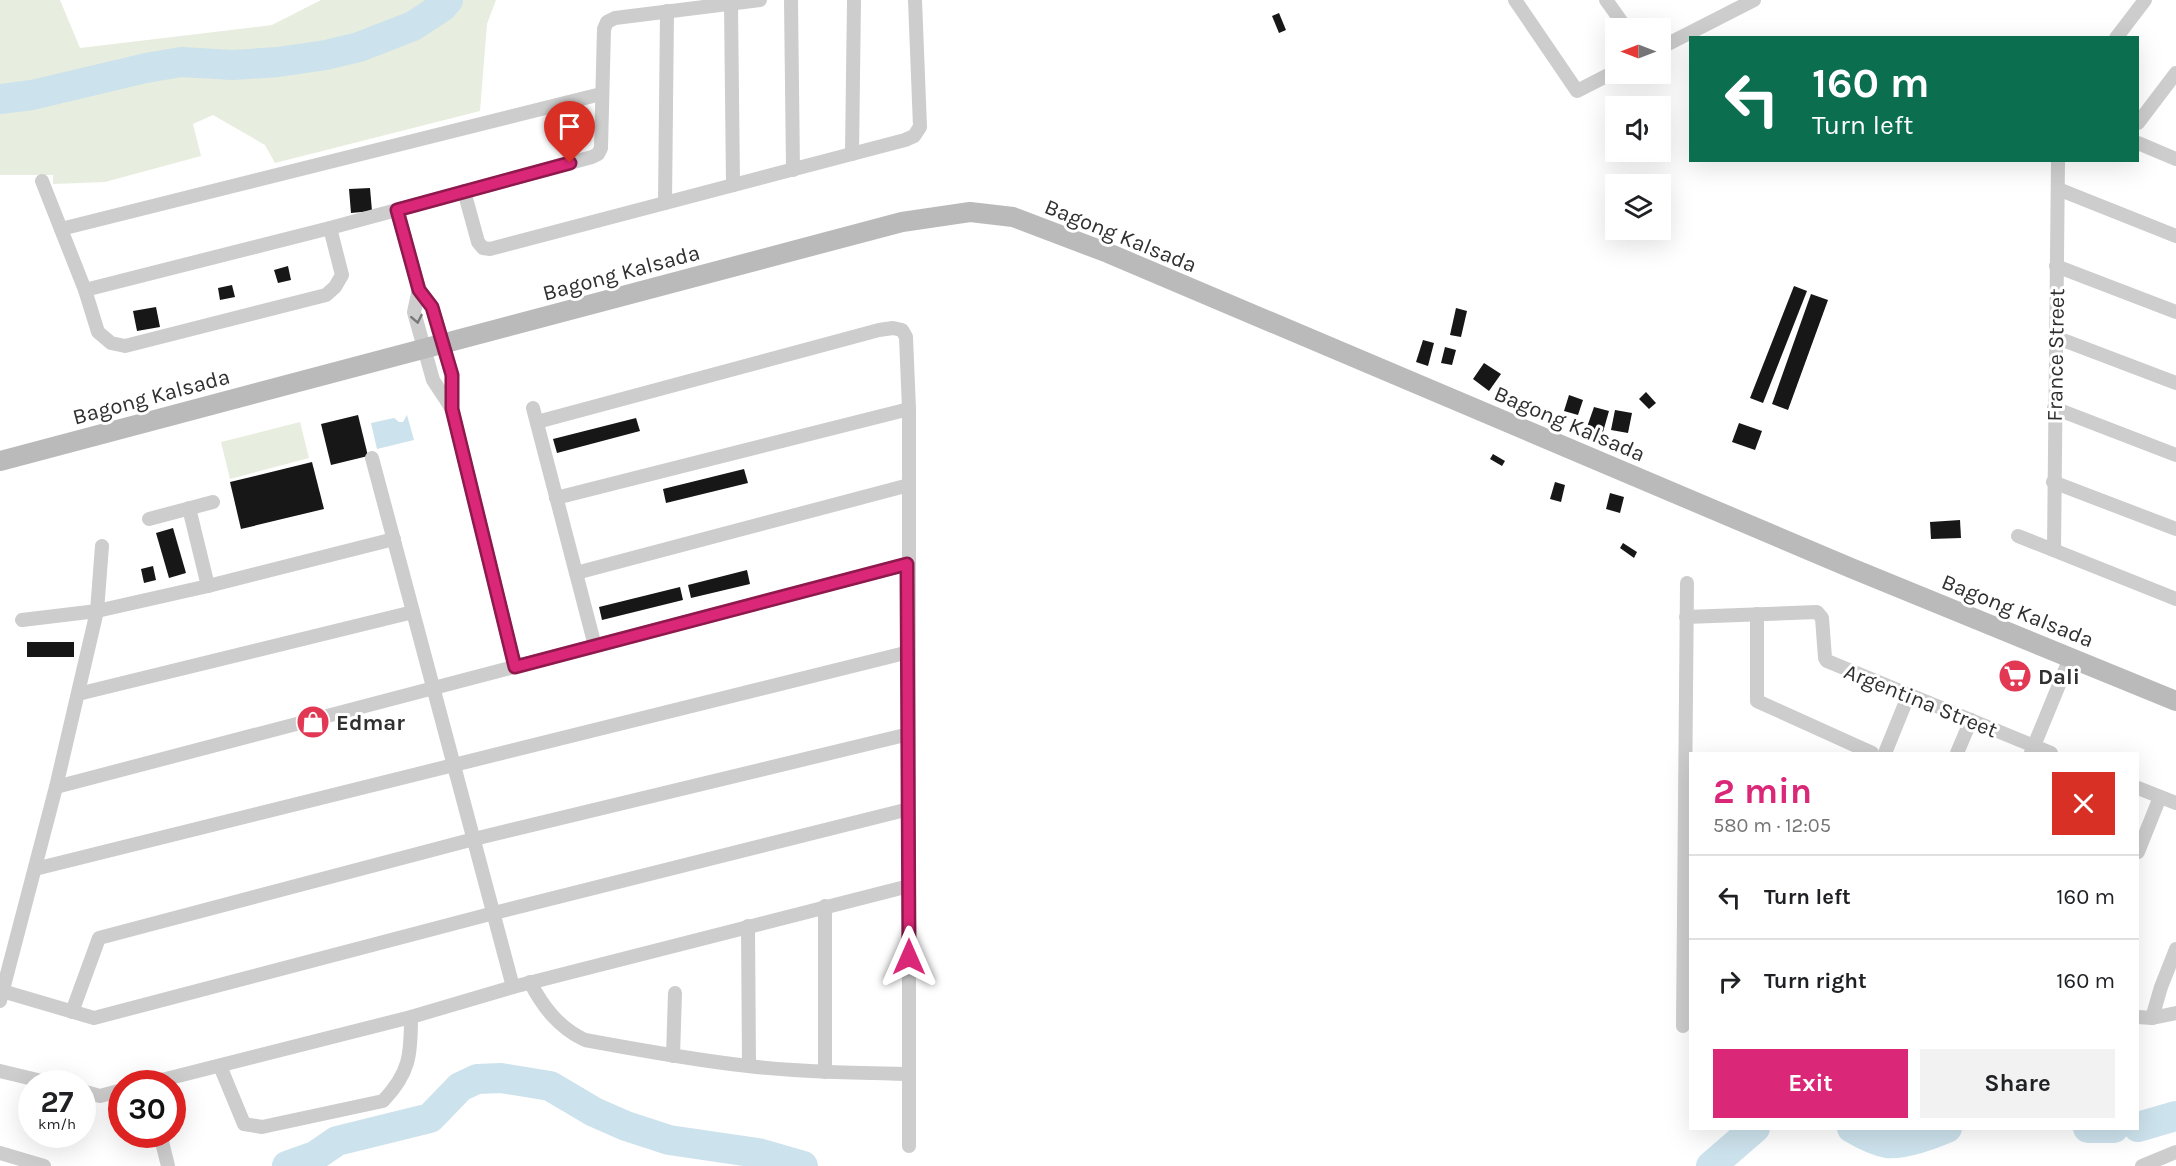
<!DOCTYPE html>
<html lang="en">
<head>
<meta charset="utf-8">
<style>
  :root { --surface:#fff; --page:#f2f2f2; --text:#202124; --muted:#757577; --line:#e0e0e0; --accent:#db2777 }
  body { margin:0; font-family:Karla,sans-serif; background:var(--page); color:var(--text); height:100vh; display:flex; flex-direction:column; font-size:22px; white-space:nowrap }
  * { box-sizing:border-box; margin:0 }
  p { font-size:20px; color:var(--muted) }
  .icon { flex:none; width:33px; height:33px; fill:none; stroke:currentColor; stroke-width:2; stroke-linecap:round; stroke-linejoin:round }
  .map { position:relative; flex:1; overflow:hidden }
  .sheet { position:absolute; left:1689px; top:752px; width:450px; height:378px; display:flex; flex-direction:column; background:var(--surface); border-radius:0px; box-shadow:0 6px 24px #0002 }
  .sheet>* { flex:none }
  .banner { position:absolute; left:1689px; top:36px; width:450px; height:126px; border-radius:0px; box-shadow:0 6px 24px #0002; background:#0b6e4f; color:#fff; overflow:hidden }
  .needle { width:39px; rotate:270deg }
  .buttons { position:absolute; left:1605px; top:18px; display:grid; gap:12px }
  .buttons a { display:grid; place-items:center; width:66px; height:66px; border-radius:0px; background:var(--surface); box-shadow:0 6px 24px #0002; font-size:30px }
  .speed { position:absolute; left:18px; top:1070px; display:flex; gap:12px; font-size:30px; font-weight:700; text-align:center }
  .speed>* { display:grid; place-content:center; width:78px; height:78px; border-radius:50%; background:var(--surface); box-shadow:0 6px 24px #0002; line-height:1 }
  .speed small { font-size:15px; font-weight:400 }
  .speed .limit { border:9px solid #d22; background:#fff; color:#111 }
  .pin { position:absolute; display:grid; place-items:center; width:51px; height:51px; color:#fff; margin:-62px -26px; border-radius:50% 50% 50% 0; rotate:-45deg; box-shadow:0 0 6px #0007 }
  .pin .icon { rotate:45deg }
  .me { position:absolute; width:66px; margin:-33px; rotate:0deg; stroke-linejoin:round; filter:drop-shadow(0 0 4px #0008) }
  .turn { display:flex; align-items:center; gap:21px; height:126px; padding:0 24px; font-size:27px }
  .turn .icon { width:78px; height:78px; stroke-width:2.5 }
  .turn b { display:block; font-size:42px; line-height:51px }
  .round { display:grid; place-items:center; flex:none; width:63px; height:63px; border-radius:0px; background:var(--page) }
  .head { display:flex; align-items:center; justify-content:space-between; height:102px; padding:0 24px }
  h1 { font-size:36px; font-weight:700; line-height:45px; color:var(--accent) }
  .button { display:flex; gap:12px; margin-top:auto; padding:12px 24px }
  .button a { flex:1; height:69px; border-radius:0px; background:var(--accent); color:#fff; font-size:24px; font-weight:700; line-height:69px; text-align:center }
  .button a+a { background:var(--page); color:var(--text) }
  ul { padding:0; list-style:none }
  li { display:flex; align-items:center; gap:18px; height:84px; padding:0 24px; border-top:2px solid var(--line) }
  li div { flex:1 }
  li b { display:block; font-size:22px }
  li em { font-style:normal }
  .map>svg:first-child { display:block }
</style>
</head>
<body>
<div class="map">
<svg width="2176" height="1166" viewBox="0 0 2176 1166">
  <rect width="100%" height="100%" fill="#fff"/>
  <g fill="#e7eddf">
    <polygon points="0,0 60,0 80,48 272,25 321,0 496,0 487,24 480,111 275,163 265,145 213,115 193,124 201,156 105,182 53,184 53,175 0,175"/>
    <polygon points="300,422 309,458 230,479 221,442"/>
  </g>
  <polygon fill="#cce2ec" points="407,415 414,440 377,449 371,423 394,418 399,422 403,422"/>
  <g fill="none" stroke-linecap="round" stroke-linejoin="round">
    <g stroke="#cce2ec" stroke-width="30">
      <polyline points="0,99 32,95 146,68 181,62 233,65 278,62 326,55 359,47 413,26 442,7 448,0"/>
      <polyline points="2138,1127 2176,1116"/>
      <path d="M1852,1128C1862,1134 1875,1141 1887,1143C1903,1145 1933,1134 1947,1128"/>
      <polyline points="2088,1128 2114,1128"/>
      <polyline points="287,1166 315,1156 337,1141 430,1118 460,1087 477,1079 501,1078 550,1086 594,1112 626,1126 669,1140 758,1153 803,1166"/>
      <polyline points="1711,1166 1755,1128"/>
    </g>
  </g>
  <g fill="#171717">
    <polygon points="1279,13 1286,30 1279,33 1272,16"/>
    <polygon points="370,188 372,211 351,213 349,189"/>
    <polygon points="288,266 291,280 278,283 274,270"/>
    <polygon points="232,285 235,297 220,300 218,288"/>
    <polygon points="1794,286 1807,291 1763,403 1750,398"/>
    <polygon points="1811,294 1828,300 1788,410 1772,404"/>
    <polygon points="156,307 160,327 137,331 133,311"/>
    <polygon points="1456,308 1467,311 1461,337 1450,335"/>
    <polygon points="1423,340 1434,343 1428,366 1416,362"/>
    <polygon points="1445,347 1456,350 1452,365 1441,363"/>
    <polygon points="1484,363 1501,374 1489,391 1473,379"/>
    <polygon points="1646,392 1656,403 1649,409 1639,399"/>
    <polygon points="1569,395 1583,400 1578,415 1564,411"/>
    <polygon points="1594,407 1609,411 1603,432 1587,427"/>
    <polygon points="1615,410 1632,413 1628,433 1611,430"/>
    <polygon points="358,415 368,456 331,465 321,424"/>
    <polygon points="636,418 640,431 557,453 553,439"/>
    <polygon points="1739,423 1762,431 1755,450 1732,442"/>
    <polygon points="1493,454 1505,461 1502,466 1490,459"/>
    <polygon points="312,462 324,509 241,529 230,482"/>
    <polygon points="744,469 748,483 666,503 663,489"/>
    <polygon points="1555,482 1565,485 1561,502 1550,499"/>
    <polygon points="1610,493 1624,497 1620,513 1606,509"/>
    <polygon points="1960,520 1961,538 1931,539 1930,522"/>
    <polygon points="173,528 186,573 169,578 156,533"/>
    <polygon points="1623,543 1637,552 1634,558 1620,548"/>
    <polygon points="153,566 156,580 144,583 141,569"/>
    <polygon points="747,570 750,584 691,598 688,585"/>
    <polygon points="680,587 683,600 602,620 599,607"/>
    <rect x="27" y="642" width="47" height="15"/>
  </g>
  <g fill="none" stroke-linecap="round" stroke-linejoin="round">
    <g stroke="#cdcdcd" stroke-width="14">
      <polyline points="791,0 793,170"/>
      <polyline points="1515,0 1577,91 1616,71"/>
      <polyline points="1606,0 1626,28"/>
      <polyline points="731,4 733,185"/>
      <polyline points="2116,38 2145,0"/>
      <polyline points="1660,48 1754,0"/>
      <polyline points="2138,123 2176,73"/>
      <polyline points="2138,143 2176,159"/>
      <polyline points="852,154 854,0"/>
      <polyline points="42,181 85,290 98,332 111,343 125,346 326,295 335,287 342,275 330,228"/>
      <polyline points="2058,189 2176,236"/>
      <polyline points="464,191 478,242 483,248 490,249 905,140 914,136 920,127 915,0"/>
      <polyline points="665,203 667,11"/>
      <polyline points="397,210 419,289 432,307 452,375 452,409 515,667"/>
      <polyline points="61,229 601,94"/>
      <polyline points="2056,266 2176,312"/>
      <polyline points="419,289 414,312 433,380 452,409"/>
      <polyline points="85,290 330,228 592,157 598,154 601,148 604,29 607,22 615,18 760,0"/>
      <polyline points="2055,337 2176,383"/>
      <polyline points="533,408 595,646"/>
      <polyline points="2054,408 2176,455"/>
      <polyline points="537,422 879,330 893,328 902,330 906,337 909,409 909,1146"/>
      <polyline points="372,458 513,987"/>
      <polyline points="2053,482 2176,529"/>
      <polyline points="556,498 909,409"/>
      <polyline points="189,508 208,586"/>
      <polyline points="149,519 213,502"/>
      <polyline points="2018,536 2176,599"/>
      <polyline points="2054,550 2058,160"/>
      <polyline points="576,573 909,485"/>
      <polyline points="1757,614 1757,701 1872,753"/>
      <polyline points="1686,617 1817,612 1822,618 1825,658 1827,661 2051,753"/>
      <polyline points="22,620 97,611 208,586 394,539"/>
      <polyline points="78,694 413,612"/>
      <polyline points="1885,753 1909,694"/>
      <polyline points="1957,753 1971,720"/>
      <polyline points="2031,753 2070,658"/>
      <polyline points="56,787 907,564"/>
      <polyline points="2138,788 2176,803"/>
      <polyline points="2138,852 2160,797"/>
      <polyline points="35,869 909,652"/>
      <polyline points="825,906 825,1072"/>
      <polyline points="748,926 749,1066"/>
      <path d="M530,982C543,1007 559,1028 585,1040C639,1050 693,1060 748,1066C801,1072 855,1073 909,1074"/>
      <polyline points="2,991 94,1018 494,913 909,809"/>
      <polyline points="0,1001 56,787 97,611 102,546"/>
      <polyline points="72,1012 99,938 474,839 909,734"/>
      <polyline points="2138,1017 2152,1018 2176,1013"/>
      <polyline points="2152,1018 2161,987 2176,949"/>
      <polyline points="1683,1026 1687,583"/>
      <polyline points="673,1056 675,993"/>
      <path d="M220,1066L244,1124L262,1127L383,1101C410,1073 411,1054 411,1017"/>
      <polyline points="0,1071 50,1083"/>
      <polyline points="150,1083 411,1017 513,987 909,886"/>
      <polyline points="82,1091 100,1096 122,1090"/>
      <polyline points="160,1134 168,1166"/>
      <polyline points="0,1153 44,1166"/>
      <polyline points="2142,1166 2176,1152"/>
    </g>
    <polyline stroke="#bababa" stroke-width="20" points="0,461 902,222 970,212 1013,217 1108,253 1851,568 2176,701"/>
  </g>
  <defs><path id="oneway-chevron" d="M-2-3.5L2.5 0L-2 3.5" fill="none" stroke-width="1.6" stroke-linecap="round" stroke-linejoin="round" transform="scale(1.5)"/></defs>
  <use stroke="#777" href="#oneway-chevron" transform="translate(417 319) rotate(79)"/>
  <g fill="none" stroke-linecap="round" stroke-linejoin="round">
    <g stroke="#8e194d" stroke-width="15">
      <polyline id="route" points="570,163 397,210 419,290 432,307 452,375 452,409 515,667 907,564 909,957"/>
    </g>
    <use href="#route" stroke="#db2777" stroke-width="10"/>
  </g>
  <defs>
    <g id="supermarket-disc" transform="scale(1.725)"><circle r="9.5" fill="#e23854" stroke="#fff"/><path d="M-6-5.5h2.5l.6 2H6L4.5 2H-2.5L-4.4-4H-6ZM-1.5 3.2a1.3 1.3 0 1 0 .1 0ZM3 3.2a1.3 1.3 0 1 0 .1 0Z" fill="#fff"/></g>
    <g id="shop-disc" transform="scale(1.725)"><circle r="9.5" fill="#e23854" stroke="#fff"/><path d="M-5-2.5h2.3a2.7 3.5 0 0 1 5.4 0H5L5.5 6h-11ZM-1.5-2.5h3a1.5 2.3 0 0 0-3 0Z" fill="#fff"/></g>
  </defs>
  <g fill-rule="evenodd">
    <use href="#supermarket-disc" x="2015" y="676"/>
    <use href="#shop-disc" x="313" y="722"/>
  </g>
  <g text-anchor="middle" stroke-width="6" stroke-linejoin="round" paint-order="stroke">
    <g font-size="22" fill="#303030" stroke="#fff">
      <text transform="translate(1121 235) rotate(22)" y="8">Bagong Kalsada</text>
      <text transform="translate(621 272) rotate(-15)" y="8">Bagong Kalsada</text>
      <text transform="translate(2055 355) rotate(-89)" y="8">France Street</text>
      <text transform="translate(151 396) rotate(-15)" y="8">Bagong Kalsada</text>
      <text transform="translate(1570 423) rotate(23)" y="8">Bagong Kalsada</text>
      <text transform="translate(2018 610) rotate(22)" y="8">Bagong Kalsada</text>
      <text transform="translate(1921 700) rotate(22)" y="8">Argentina Street</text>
    </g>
    <g font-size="22" font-weight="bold" fill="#303030" stroke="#fff" text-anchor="start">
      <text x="2038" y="684">Dali</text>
      <text x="336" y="730">Edmar</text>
    </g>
  </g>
</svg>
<div class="buttons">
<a><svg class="needle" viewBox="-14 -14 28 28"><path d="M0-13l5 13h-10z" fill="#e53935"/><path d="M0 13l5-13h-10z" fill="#757577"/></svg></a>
<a><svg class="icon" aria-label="sound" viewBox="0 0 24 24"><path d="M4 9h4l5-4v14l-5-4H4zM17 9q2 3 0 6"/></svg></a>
<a><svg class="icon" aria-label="layers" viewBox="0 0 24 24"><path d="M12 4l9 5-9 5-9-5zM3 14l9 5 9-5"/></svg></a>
</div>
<div class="speed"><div>27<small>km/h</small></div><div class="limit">30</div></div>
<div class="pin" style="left:570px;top:163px;background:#d93025"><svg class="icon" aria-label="arrive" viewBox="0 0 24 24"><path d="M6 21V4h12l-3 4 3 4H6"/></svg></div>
<svg class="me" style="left:909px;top:957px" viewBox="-20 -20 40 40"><path d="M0-17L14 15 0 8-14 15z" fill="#db2777" stroke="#fff" stroke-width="4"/></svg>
<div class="banner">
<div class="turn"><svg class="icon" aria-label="left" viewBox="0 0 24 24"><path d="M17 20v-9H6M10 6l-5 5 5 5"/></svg><div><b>160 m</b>Turn left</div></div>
</div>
<section class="sheet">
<div class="head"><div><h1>2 min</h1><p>580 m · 12:05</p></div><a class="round" style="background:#d93025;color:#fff"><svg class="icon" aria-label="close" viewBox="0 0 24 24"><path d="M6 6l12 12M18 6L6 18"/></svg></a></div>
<ul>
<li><svg class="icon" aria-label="left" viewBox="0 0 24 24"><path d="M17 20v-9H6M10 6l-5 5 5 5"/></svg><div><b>Turn left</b></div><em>160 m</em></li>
<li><svg class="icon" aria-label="right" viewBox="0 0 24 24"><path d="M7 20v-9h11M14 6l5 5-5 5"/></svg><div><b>Turn right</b></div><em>160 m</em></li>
</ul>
<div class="button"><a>Exit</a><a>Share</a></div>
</section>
</div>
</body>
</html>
